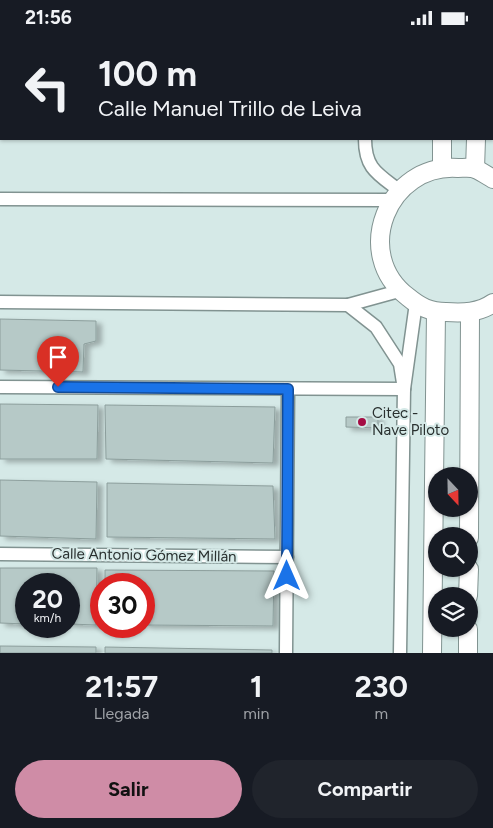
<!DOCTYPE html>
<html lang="es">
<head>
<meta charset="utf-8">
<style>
  :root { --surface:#171b24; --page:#20242c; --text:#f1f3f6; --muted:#9ea1a6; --accent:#cf8ca6 }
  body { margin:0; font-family:Figtree,sans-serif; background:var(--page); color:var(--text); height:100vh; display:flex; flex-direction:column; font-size:19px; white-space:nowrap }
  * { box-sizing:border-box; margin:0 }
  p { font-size:16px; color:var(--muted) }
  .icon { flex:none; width:28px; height:28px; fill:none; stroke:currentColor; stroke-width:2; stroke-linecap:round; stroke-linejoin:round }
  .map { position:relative; height:618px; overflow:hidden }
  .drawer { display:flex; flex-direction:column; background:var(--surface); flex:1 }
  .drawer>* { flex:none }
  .hud { position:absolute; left:0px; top:0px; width:494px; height:105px; box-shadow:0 1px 4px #0004; background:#171b24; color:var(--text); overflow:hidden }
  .needle { width:32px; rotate:158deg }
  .fabs { position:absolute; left:428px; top:432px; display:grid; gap:10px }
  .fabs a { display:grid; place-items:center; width:50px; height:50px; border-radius:50%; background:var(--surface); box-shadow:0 1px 4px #0004; font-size:25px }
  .speed { position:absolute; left:15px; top:538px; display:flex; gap:10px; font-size:25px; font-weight:700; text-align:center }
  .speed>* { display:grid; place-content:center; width:65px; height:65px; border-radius:50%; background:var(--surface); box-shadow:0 1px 4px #0004; line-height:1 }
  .speed small { font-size:12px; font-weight:400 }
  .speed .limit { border:8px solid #d22; background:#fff; color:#111 }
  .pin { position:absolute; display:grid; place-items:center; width:42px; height:42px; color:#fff; margin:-51px -21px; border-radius:50% 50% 50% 0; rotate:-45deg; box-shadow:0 0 5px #0007 }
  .pin .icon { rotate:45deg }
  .me { position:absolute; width:55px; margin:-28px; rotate:0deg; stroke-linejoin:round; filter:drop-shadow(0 0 4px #0008) }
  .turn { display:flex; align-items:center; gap:18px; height:105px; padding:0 15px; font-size:22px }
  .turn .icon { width:65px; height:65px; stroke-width:2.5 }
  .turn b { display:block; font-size:35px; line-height:42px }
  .eta { display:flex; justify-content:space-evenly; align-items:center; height:85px; text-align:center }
  .eta b { font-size:30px; font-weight:700; line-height:35px }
  .action { display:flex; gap:10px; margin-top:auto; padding:10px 15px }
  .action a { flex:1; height:58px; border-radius:30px; background:var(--accent); color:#111; font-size:20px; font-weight:700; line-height:58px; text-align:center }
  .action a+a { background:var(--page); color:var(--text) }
  .status { display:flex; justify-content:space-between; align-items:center; height:35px; padding:0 25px; background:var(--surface); direction:ltr }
  .status svg { height:14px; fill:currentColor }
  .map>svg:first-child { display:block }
</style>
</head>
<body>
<div class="status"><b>21:56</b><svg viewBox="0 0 49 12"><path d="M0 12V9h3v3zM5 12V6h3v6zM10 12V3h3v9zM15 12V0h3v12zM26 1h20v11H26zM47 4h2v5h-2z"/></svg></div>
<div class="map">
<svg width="493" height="618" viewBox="0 0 493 618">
  <defs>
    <filter id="shadow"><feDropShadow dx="5.5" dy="3" stdDeviation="2.5" flood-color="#0004"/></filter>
  </defs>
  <rect width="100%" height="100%" fill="#d5e9e7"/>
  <g fill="#b6c9c7" stroke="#8c9e9c" filter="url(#shadow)">
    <polygon points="0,284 96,286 96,306 84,309 83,337 0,335"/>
    <polygon points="0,369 98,370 97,424 0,424"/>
    <polygon points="105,370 275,372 273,428 106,424"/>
    <polygon points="346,382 378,382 378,393 346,392"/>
    <polygon points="0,445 97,447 96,504 0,501"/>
    <polygon points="107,448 273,451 275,504 107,502"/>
    <polygon points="0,533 97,533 96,590 69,589 69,549 26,549 26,589 0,588"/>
    <polygon points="105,535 274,536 273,591 144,590 144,549 105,549"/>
    <polygon points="0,611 96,612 96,618 0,618"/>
    <polygon points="105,612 272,615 272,618 105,618"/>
  </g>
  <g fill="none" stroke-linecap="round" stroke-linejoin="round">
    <g stroke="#819391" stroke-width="15">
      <g id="street">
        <polyline points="186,1 186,0"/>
        <polyline points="365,1 365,0"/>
        <polyline points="0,25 1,25"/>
        <path d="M365,104C365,134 378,139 400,156"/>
        <polyline points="0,164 391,165"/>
        <polyline points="0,267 348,270 376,292 400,329 404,354"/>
        <polyline points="348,270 399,256"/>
        <polyline points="0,352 404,354"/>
        <polyline points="0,519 287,522"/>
        <polyline points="286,618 288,354"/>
        <polyline points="400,618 404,354 416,268"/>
      </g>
    </g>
    <g stroke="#819391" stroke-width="20">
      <g id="secondary">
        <polyline points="443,1 444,0"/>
        <polyline points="480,1 480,0"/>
        <polyline points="442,132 442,104"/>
        <polyline points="475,134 476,104"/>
        <path d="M493,144C488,141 482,137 476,134C471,132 464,133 458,133C388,128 351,219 408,262C420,272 430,277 446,277C463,278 479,278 493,268"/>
        <polyline points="469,503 470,278"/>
        <polyline points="468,561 469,534"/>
        <polyline points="432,618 436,277"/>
        <polyline points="468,618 468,594"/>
      </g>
    </g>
    <use href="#street" stroke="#fff" stroke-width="12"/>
    <use href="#secondary" stroke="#fff" stroke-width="18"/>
  </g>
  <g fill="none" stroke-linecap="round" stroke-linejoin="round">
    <g stroke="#114b97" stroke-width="12">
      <polyline id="route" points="58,352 288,354 287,541"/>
    </g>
    <use href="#route" stroke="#1a73e8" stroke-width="9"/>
  </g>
  <circle fill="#a50d44" stroke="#d5e9e7" stroke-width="2" cx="362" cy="387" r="5"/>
  <g text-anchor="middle" stroke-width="4" stroke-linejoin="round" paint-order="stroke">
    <g font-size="15" fill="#29302f" stroke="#d5e9e7" text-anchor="start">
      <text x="372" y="383">Citec -<tspan x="372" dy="17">Nave Piloto</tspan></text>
    </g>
    <g font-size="15" fill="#29302f" stroke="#d5e9e7">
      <text transform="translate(144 520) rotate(1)" y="5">Calle Antonio Gómez Millán</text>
    </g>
  </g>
</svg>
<div class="fabs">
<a><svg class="needle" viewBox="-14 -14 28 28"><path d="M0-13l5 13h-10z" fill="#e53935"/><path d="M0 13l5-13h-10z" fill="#9ea1a6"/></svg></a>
<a><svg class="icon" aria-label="search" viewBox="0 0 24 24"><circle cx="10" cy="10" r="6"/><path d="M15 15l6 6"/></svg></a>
<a><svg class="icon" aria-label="layers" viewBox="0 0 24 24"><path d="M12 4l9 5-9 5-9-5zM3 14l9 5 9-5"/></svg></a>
</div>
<div class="speed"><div>20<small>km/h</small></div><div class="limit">30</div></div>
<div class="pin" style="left:58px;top:352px;background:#d93025"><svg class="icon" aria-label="arrive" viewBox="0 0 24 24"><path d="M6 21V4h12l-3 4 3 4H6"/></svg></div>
<svg class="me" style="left:287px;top:541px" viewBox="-20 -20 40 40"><path d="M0-17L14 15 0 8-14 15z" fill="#1a73e8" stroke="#fff" stroke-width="4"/></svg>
<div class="hud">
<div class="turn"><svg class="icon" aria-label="left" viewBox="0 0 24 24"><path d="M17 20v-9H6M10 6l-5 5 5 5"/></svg><div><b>100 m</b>Calle Manuel Trillo de Leiva</div></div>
</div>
</div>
<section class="drawer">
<div class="eta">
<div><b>21:57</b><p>Llegada</p></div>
<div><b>1</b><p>min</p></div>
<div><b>230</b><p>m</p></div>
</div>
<div class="action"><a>Salir</a><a>Compartir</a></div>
</section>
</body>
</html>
